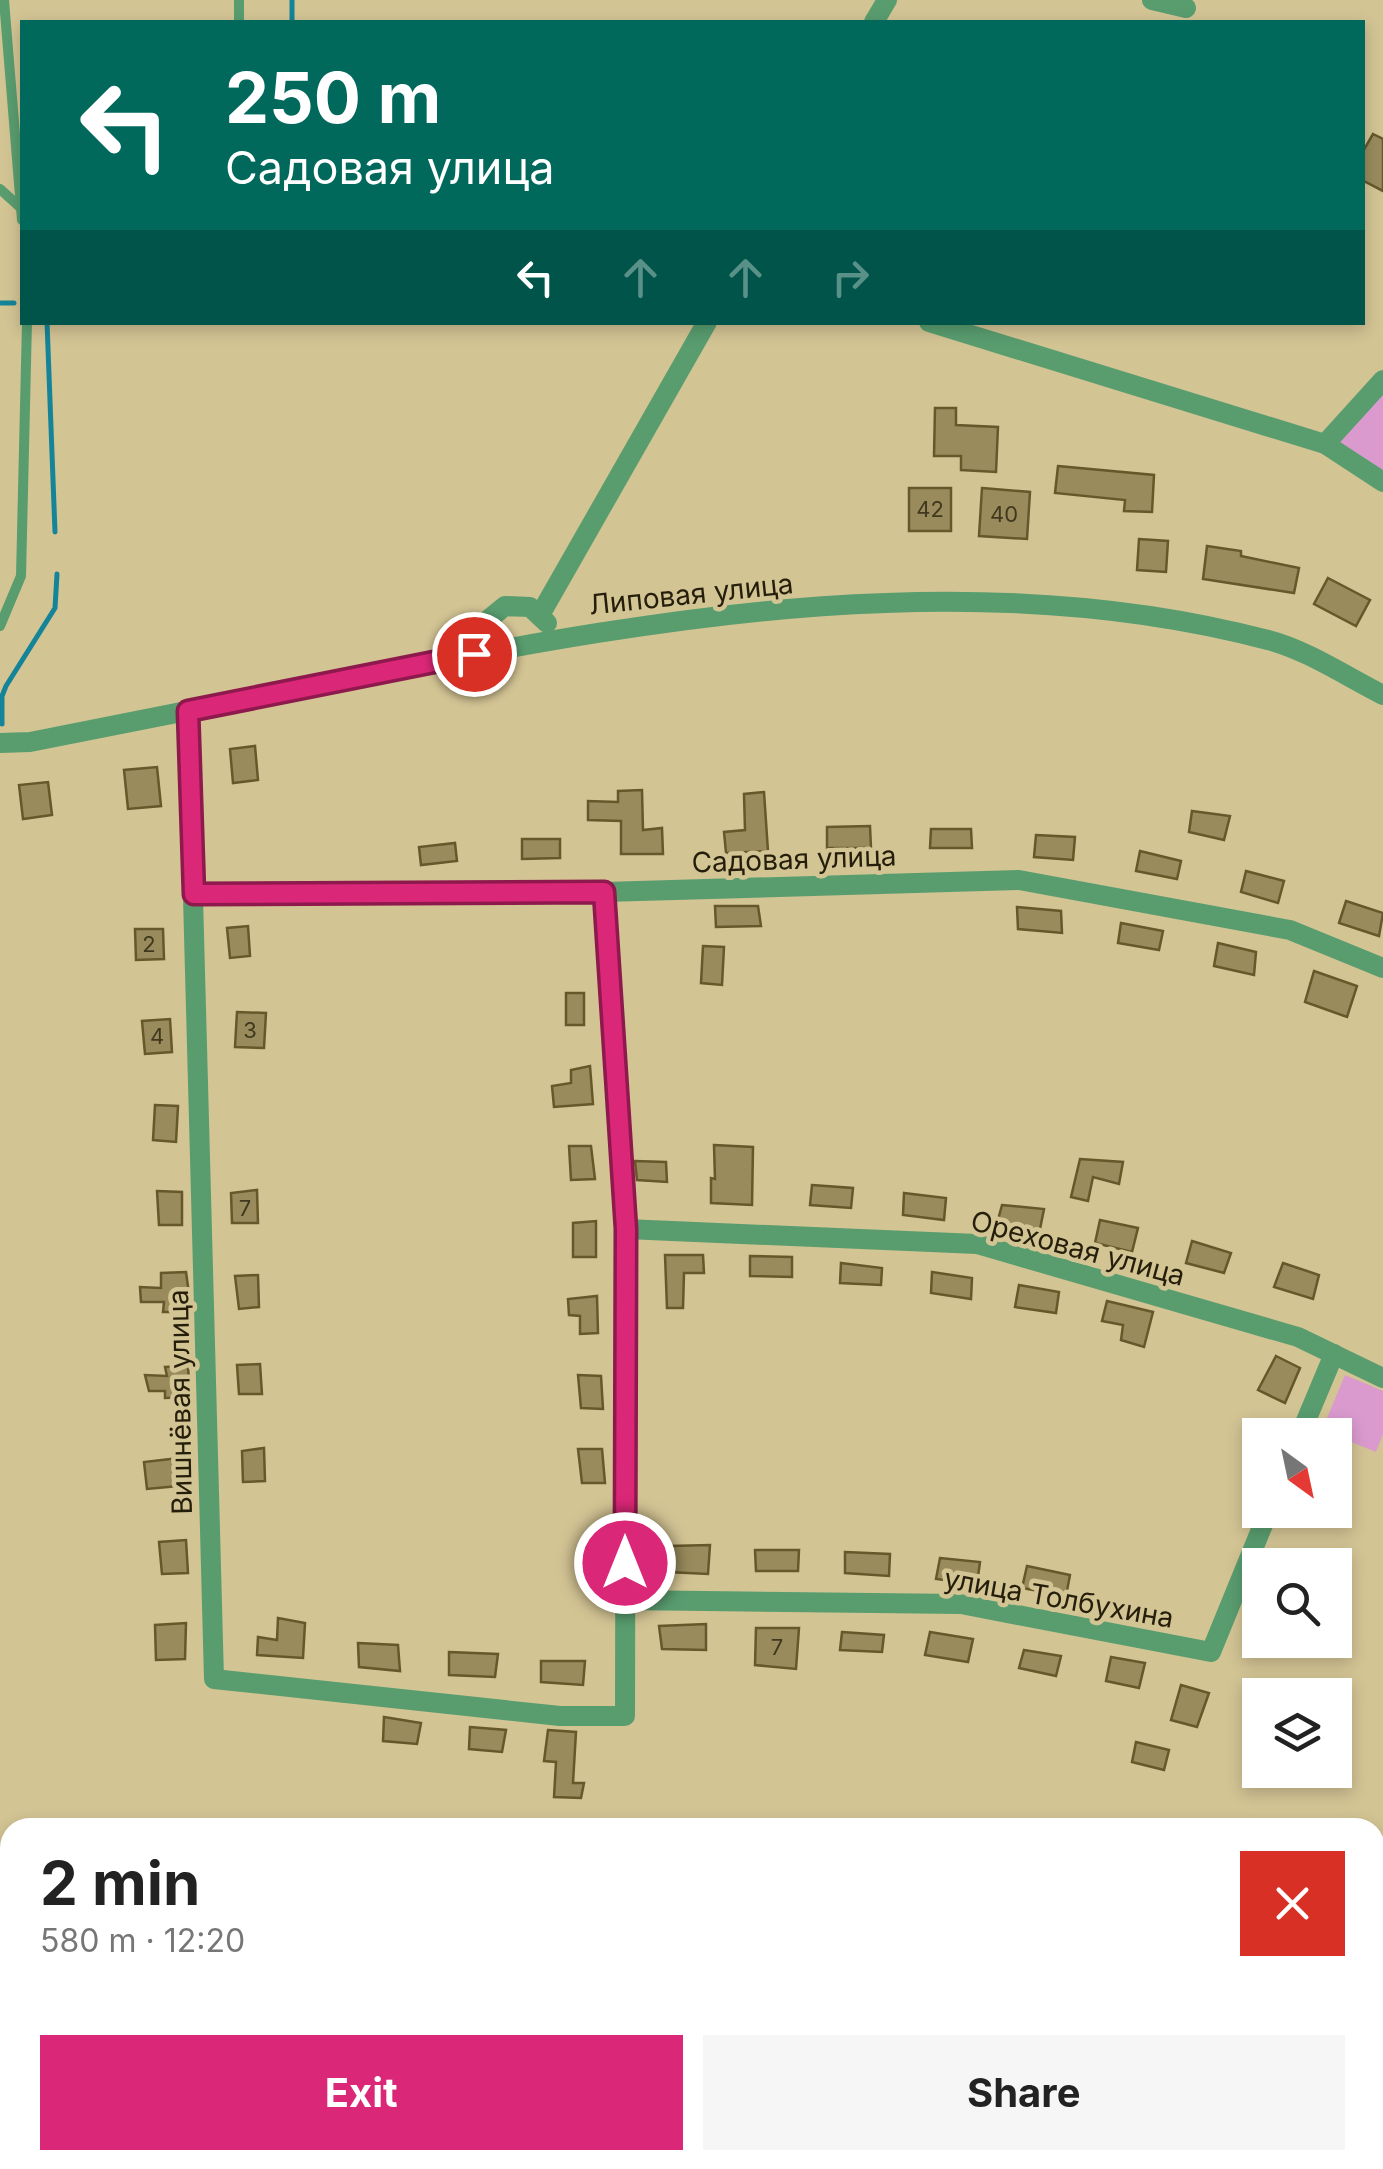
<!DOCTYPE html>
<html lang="en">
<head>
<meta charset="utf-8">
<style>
  :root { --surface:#fff; --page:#f6f6f6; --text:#222; --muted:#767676; --accent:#db2777 }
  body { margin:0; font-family:Inter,sans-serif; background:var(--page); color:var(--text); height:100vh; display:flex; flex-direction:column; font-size:38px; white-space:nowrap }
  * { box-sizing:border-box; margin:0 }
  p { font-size:32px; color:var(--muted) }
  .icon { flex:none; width:55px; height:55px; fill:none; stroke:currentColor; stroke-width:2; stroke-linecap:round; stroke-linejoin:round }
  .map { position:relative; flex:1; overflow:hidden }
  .details { position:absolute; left:0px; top:1818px; width:1385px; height:352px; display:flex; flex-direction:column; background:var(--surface); border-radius:30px 30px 0 0; box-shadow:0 5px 15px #0003 }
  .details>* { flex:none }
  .hud { position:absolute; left:20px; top:20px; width:1345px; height:305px; border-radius:0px; box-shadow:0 5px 15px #0003; background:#00695c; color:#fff; overflow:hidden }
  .needle { width:65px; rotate:147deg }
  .buttons { position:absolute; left:1242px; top:1418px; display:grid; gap:20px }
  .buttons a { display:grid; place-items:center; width:110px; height:110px; border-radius:0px; background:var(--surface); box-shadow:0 5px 15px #0003; font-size:50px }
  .pin { position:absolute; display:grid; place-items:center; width:85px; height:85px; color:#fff; margin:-42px; border:5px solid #fff; border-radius:50%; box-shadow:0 2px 10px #0007 }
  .me { position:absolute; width:110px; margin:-55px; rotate:0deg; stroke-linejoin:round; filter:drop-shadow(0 0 8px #0008) }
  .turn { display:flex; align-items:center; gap:35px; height:210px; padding:0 40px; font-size:45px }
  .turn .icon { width:130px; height:130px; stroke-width:2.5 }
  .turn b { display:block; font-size:70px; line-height:85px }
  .lanes { display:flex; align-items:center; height:95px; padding:0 40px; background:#0003; justify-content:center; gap:50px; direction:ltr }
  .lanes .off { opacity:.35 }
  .round { display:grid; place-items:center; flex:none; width:105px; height:105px; border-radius:0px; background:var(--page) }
  .overview { display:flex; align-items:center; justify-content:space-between; height:170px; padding:0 40px }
  h1 { font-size:60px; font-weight:700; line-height:75px }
  .cta { display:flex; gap:20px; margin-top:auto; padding:20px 40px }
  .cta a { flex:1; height:115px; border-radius:0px; background:var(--accent); color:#fff; font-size:40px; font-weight:700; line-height:115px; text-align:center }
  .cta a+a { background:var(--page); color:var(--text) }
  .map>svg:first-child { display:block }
</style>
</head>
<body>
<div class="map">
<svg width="1383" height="2169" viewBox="0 0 1383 2169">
  <rect width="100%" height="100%" fill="#d3c494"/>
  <g fill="#da9ace">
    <polygon points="1383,381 1383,482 1325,444"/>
    <polygon points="1345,1375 1383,1391 1383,1434 1376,1452 1322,1430"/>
  </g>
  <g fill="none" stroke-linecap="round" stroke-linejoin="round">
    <g stroke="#158498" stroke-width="5">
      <polyline points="292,0 292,22"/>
      <polyline points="0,303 14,303"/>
      <polyline points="47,322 55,532"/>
      <polyline points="2,724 2,696 6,686 55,608 57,574"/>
    </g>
  </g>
  <g fill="#998b5c" stroke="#66582a" stroke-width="2.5">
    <polygon points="1373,134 1383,139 1383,191 1362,180 1362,153"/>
    <polygon points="935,408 956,408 956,425 998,427 996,472 961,470 961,456 934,456"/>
    <polygon points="1058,466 1154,475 1152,512 1124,511 1125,500 1055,493"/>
    <rect x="909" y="488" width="42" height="43"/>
    <polygon points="982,488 1030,492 1027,539 979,536"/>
    <polygon points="1139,539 1168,541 1166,572 1137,570"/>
    <polygon points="1207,546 1241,551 1241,556 1299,568 1294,593 1203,579"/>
    <polygon points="1328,578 1370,600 1356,626 1314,604"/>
    <polygon points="255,746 258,780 233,783 230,749"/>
    <polygon points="157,767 161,806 128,809 124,770"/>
    <polygon points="48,782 52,815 23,819 19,785"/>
    <polygon points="642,790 643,830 662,828 663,854 621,854 621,821 588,820 588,801 618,802 618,791"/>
    <polygon points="764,792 768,851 726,853 724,832 745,830 744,794"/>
    <polygon points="1192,811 1230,816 1224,840 1189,832"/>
    <polygon points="870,826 871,848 827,848 827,827"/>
    <polygon points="931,829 971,829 972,848 930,848"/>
    <polygon points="1036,835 1075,837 1073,860 1034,857"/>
    <polygon points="522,839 560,839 560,858 522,859"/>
    <polygon points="455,843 457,861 421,865 419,847"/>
    <polygon points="1140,851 1181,861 1177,879 1136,871"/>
    <polygon points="1246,871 1284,881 1278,903 1241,892"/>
    <polygon points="1346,901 1383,913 1379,936 1339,923"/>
    <polygon points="715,906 758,906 761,926 716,927"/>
    <polygon points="1017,907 1061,911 1062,933 1018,929"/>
    <polygon points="1121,923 1163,931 1159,950 1118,943"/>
    <polygon points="248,926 250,956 230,958 227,928"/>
    <polygon points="135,929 163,929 164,959 136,960"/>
    <polygon points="1218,943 1256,952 1254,975 1214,966"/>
    <polygon points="703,946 724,947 722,985 701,983"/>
    <polygon points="1314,971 1357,986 1347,1017 1305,1002"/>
    <rect x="566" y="993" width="18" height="32"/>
    <polygon points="237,1012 266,1013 264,1048 235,1047"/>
    <polygon points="170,1019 172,1052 145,1054 142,1021"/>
    <polygon points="590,1066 593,1104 554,1107 552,1086 571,1083 571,1070"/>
    <polygon points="155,1105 178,1106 176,1142 153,1140"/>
    <polygon points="714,1145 753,1147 752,1205 711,1203 711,1178 715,1179"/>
    <polygon points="569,1146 591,1146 595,1179 571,1180"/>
    <polygon points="1080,1159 1123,1162 1119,1184 1093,1177 1088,1201 1071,1197"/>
    <polygon points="635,1161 666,1162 667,1182 637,1180"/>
    <polygon points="812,1185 853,1188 851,1208 810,1205"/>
    <polygon points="257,1190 258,1223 232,1223 231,1193"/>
    <polygon points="157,1191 182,1192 182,1225 159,1225"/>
    <polygon points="904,1193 946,1198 944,1220 903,1215"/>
    <polygon points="1002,1205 1044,1209 1039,1234 996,1227"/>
    <polygon points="1100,1220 1138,1228 1132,1252 1095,1243"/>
    <polygon points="596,1221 596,1257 573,1257 573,1223"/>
    <polygon points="1192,1241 1231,1253 1224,1273 1186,1263"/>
    <polygon points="665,1255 703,1255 704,1273 684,1273 683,1308 667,1308"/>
    <polygon points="750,1256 792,1257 792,1277 750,1276"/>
    <polygon points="841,1263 882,1268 881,1285 840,1283"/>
    <polygon points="1283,1263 1319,1275 1313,1299 1274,1287"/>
    <polygon points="186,1272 190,1301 186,1301 186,1312 163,1312 164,1302 141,1302 140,1287 161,1288 161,1273"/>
    <polygon points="932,1272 972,1278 971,1299 931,1293"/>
    <polygon points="258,1275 259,1307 239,1309 235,1276"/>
    <polygon points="1019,1285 1059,1292 1056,1313 1015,1307"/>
    <polygon points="597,1296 598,1333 580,1334 580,1316 569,1315 568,1299"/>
    <polygon points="1107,1301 1153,1312 1144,1347 1121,1340 1123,1325 1102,1321"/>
    <polygon points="1276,1356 1300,1368 1285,1403 1258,1390"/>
    <polygon points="260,1364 262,1394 239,1394 237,1365"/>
    <polygon points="188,1366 190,1397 165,1398 165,1391 149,1391 145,1375 167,1376 165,1367"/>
    <polygon points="578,1375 601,1376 603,1409 581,1408"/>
    <polygon points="264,1448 265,1481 243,1482 242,1451"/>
    <polygon points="578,1449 602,1449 605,1483 582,1483"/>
    <polygon points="188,1457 189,1485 147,1489 144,1462"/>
    <polygon points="186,1540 188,1573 162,1574 159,1542"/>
    <polygon points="710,1545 708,1574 667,1572 669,1546"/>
    <polygon points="755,1550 799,1550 798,1571 756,1571"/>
    <polygon points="845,1552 890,1554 889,1576 845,1573"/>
    <polygon points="940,1558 980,1562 977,1584 936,1579"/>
    <polygon points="1027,1566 1070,1575 1066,1596 1022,1588"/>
    <polygon points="278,1618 305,1623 303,1658 257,1655 258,1637 277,1640"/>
    <polygon points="186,1623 185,1659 156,1660 155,1625"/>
    <polygon points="706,1624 706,1650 662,1649 659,1626"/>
    <polygon points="756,1628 799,1628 796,1669 755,1665"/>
    <polygon points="842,1632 884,1635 882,1652 840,1650"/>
    <polygon points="930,1632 973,1639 968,1662 925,1655"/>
    <polygon points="358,1643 398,1645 400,1671 359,1667"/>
    <polygon points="1024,1650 1061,1656 1056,1676 1019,1668"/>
    <polygon points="449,1652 498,1654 495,1677 449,1675"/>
    <polygon points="1111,1657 1145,1663 1139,1688 1106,1681"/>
    <polygon points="541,1661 585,1661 583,1685 541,1682"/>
    <polygon points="1181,1685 1209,1693 1197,1727 1171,1720"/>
    <polygon points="384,1717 421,1723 417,1744 383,1741"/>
    <polygon points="470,1727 506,1730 502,1752 469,1749"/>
    <polygon points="548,1730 576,1732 573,1783 584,1783 581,1798 554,1797 556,1762 544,1761"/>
    <polygon points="1136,1742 1169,1750 1164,1770 1132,1762"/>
  </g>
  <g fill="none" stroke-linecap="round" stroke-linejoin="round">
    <g stroke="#599d6f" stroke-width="10">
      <polyline points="4,0 22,220"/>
      <polyline points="239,0 239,22"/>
      <polyline points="0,189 21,208"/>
      <polyline points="0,626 21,576 27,322"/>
    </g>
    <g stroke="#599d6f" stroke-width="20">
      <polyline points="1152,0 1186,8"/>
      <polyline points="874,22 887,0"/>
      <polyline points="929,322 1325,444 1383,482"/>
      <polyline points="1325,444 1383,380"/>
      <polyline points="540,615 707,322"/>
      <polyline points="474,654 489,619 505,606 530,607 547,623"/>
      <polyline points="188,711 214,1679 560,1716 625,1716 626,1229 604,892"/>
      <path d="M0,743L30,742C146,719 262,696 378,673C667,616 977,563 1268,640C1307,650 1347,677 1383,695"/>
      <polyline points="194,894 604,892 1019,880 1290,930 1383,968"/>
      <polyline points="626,1229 977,1244 1298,1337 1383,1378"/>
      <polyline points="1300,1435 1334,1354"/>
      <polyline points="625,1600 961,1604 1211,1652 1269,1510"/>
    </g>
  </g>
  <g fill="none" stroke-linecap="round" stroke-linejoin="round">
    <g stroke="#8e194d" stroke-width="25">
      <polyline id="route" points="474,654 188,711 194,894 604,892 626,1229 625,1563"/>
    </g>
    <use href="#route" stroke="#db2777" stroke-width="18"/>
  </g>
  <g text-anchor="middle" stroke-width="9" stroke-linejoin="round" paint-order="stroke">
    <g font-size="22" fill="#41391f">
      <text x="930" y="517">42</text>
      <text x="1004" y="522">40</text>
      <text x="149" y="952">2</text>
      <text x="250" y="1038">3</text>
      <text x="157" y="1044">4</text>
      <text x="245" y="1216">7</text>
      <text x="777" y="1655">7</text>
    </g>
    <g font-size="28" fill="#241e0b" stroke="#d3c494">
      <text transform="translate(691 594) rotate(-6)" y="10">Липовая улица</text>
      <text transform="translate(794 859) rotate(-2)" y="10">Садовая улица</text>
      <text transform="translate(1078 1248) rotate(15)" y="10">Ореховая улица</text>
      <text transform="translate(180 1402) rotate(-91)" y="10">Вишнёвая улица</text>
      <text transform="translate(1059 1598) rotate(10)" y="10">улица Толбухина</text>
    </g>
  </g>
</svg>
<div class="buttons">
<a><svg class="needle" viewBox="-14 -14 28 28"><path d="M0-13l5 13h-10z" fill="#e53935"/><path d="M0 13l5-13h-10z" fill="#767676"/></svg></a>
<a><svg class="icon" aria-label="search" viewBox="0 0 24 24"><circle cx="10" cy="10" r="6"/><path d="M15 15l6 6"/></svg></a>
<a><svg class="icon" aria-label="layers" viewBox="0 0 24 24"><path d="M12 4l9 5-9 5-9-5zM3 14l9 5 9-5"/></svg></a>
</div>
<div class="pin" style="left:474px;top:654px;background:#d93025"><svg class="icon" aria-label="arrive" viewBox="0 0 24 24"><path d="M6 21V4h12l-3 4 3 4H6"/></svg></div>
<svg class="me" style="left:625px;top:1563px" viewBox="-20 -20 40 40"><circle r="17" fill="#db2777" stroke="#fff" stroke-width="3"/><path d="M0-11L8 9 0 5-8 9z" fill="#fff"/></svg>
<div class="hud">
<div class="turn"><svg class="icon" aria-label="left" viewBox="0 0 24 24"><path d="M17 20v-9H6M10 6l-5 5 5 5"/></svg><div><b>250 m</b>Садовая улица</div></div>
<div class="lanes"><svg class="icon" aria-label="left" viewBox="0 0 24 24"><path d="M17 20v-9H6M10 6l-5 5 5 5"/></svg><svg class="icon off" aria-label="ahead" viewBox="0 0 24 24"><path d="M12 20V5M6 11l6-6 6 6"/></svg><svg class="icon off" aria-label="ahead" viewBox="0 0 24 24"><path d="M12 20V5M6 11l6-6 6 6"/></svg><svg class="icon off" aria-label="right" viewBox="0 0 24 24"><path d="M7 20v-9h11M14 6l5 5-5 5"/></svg></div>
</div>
<section class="details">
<div class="overview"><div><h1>2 min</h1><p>580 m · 12:20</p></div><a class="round" style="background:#d93025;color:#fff"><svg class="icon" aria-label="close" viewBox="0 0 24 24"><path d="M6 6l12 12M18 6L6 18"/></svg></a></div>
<div class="cta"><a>Exit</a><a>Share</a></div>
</section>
</div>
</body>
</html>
